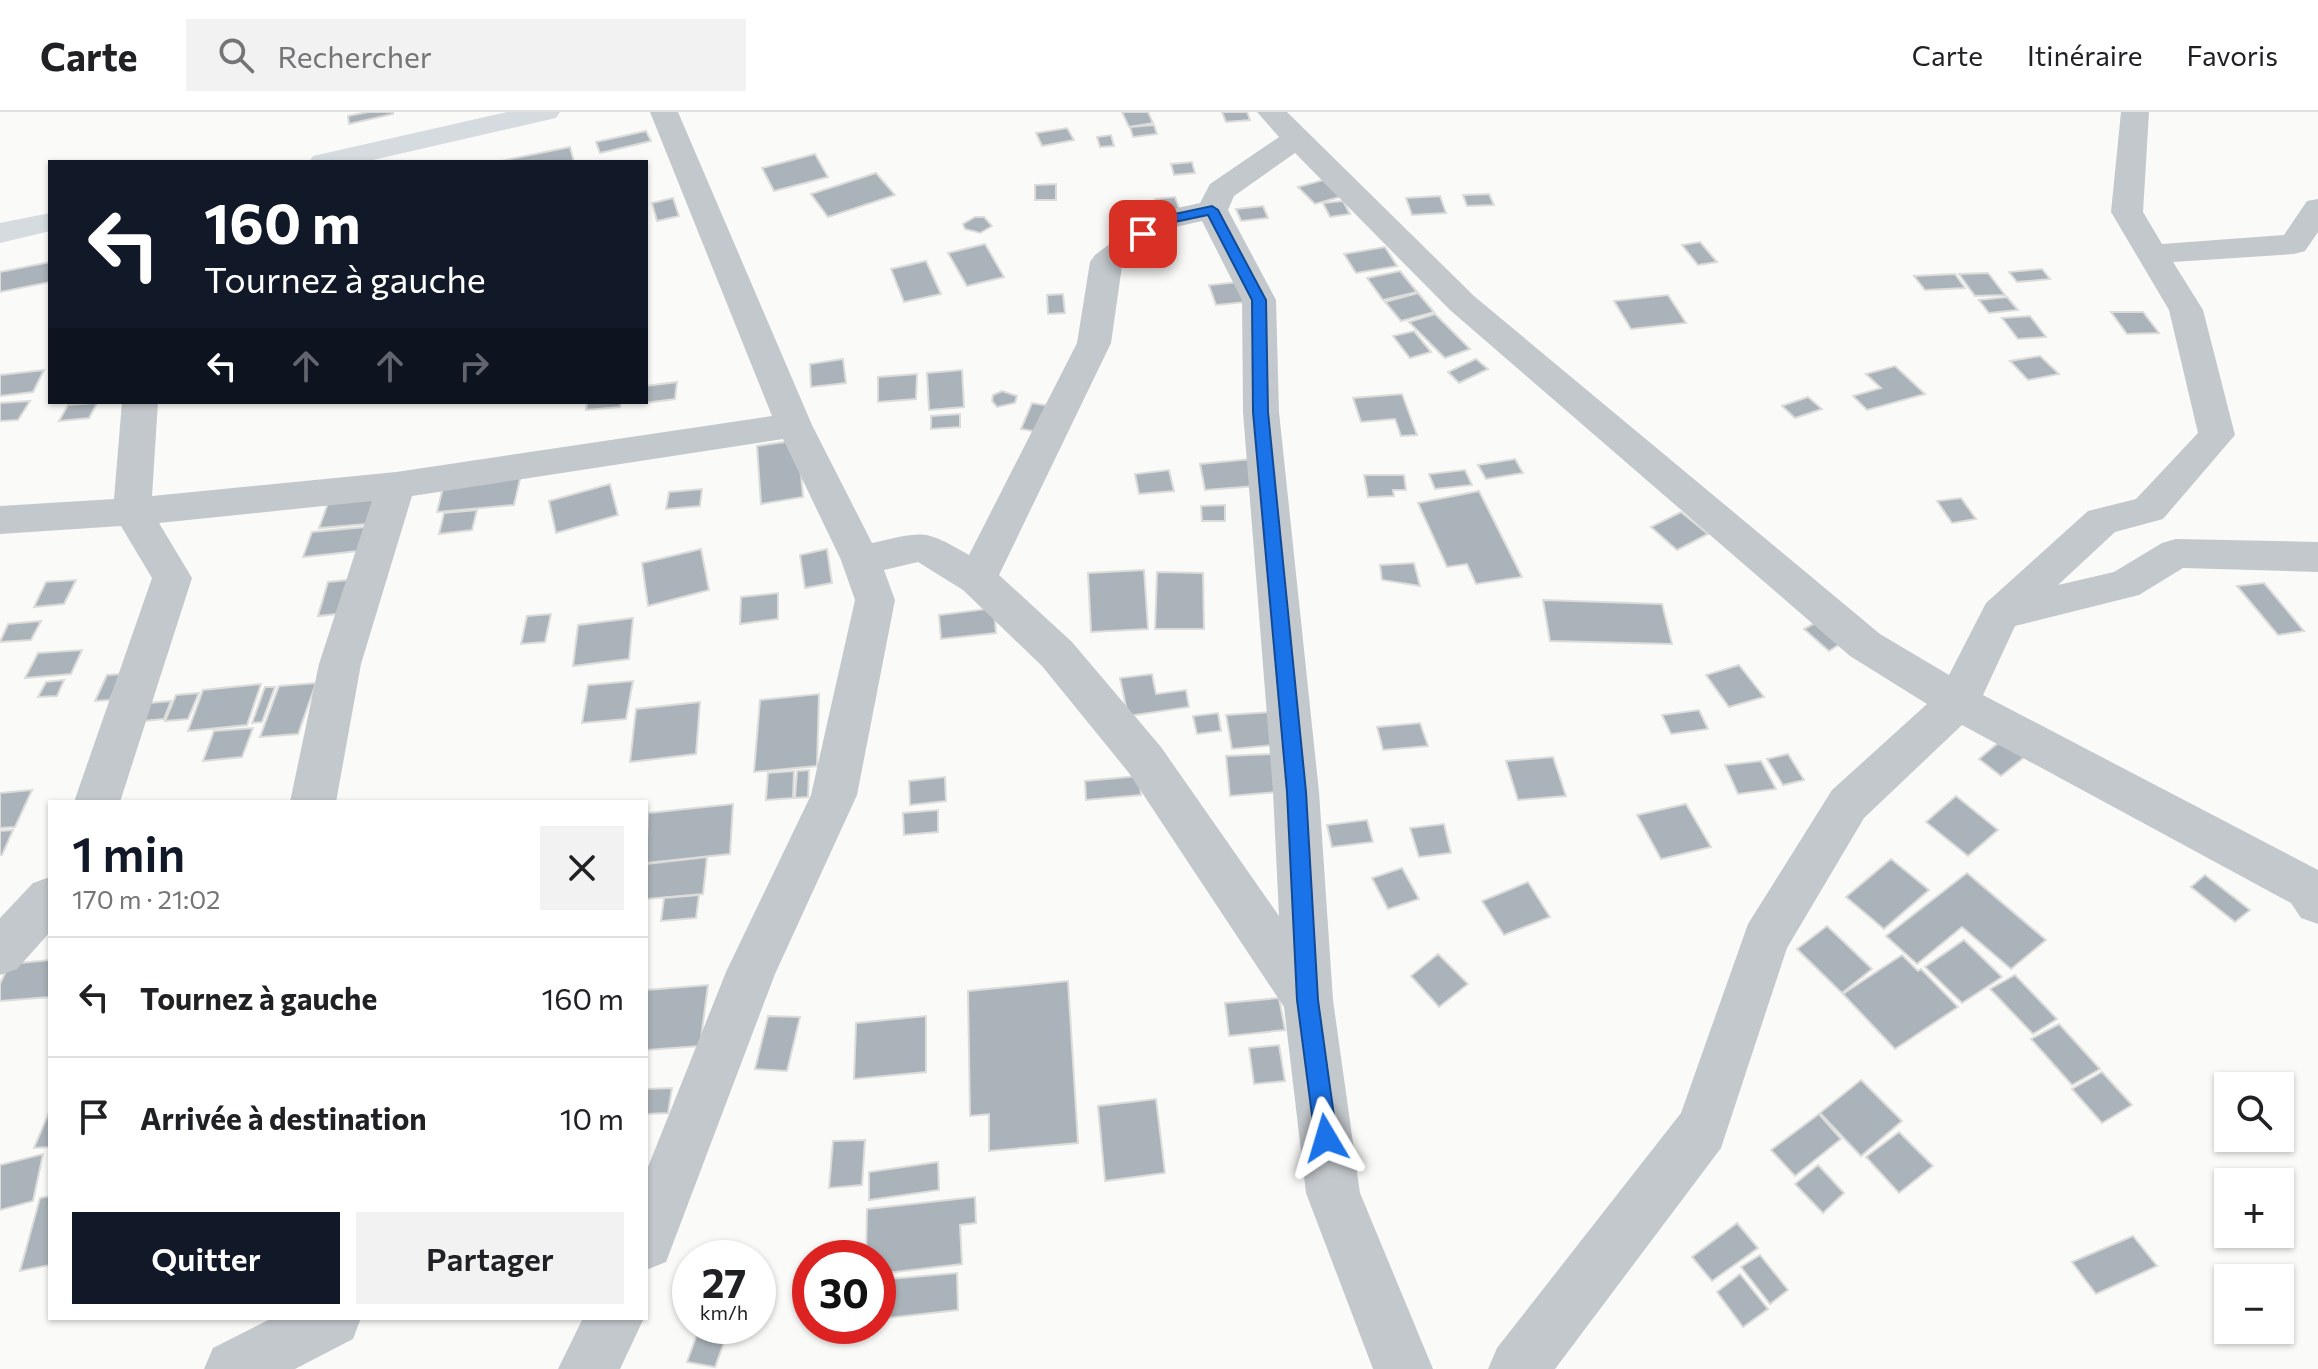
<!DOCTYPE html>
<html lang="fr">
<head>
<meta charset="utf-8">
<style>
  :root { --surface:#fff; --page:#f2f2f2; --text:#202124; --muted:#757577; --line:#e0e0e0; --accent:#111827 }
  body { margin:0; font-family:Commissioner,sans-serif; background:var(--page); color:var(--text); height:100vh; display:flex; flex-direction:column; font-size:30px; white-space:nowrap }
  * { box-sizing:border-box; margin:0 }
  p { font-size:26px; color:var(--muted) }
  .icon { flex:none; width:44px; height:44px; fill:none; stroke:currentColor; stroke-width:2; stroke-linecap:round; stroke-linejoin:round }
  .map { position:relative; flex:1; overflow:hidden }
  .side { position:absolute; left:48px; top:688px; width:600px; height:520px; display:flex; flex-direction:column; background:var(--surface); border-radius:0px; box-shadow:0 2px 6px #0004 }
  .side>* { flex:none }
  .banner { position:absolute; left:48px; top:48px; width:600px; height:244px; border-radius:0px; box-shadow:0 2px 6px #0004; background:#111827; color:#fff; overflow:hidden }
  .fabs { position:absolute; left:2214px; top:960px; display:grid; gap:16px }
  .fabs a { display:grid; place-items:center; width:80px; height:80px; border-radius:0px; background:var(--surface); box-shadow:0 2px 6px #0004; font-size:40px }
  .speed { position:absolute; left:672px; top:1128px; display:flex; gap:16px; font-size:40px; font-weight:700; text-align:center }
  .speed>* { display:grid; place-content:center; width:104px; height:104px; border-radius:50%; background:var(--surface); box-shadow:0 2px 6px #0004; line-height:1 }
  .speed small { font-size:20px; font-weight:400 }
  .speed .limit { border:12px solid #d22; background:#fff; color:#111 }
  .pin { position:absolute; display:grid; place-items:center; width:68px; height:68px; color:#fff; margin:-34px; border-radius:16px; box-shadow:0 4px 12px #0006 }
  .me { position:absolute; width:88px; margin:-44px; rotate:353deg; stroke-linejoin:round; filter:drop-shadow(0 0 6px #0008) }
  .turn { display:flex; align-items:center; gap:28px; height:168px; padding:0 24px; font-size:36px }
  .turn .icon { width:104px; height:104px; stroke-width:2.5 }
  .turn b { display:block; font-size:56px; line-height:68px }
  .lanes { display:flex; align-items:center; height:76px; padding:0 24px; background:#0003; justify-content:center; gap:40px; direction:ltr }
  .lanes .off { opacity:.35 }
  .round { display:grid; place-items:center; flex:none; width:84px; height:84px; border-radius:0px; background:var(--page) }
  .headline { display:flex; align-items:center; justify-content:space-between; height:136px; padding:0 24px }
  h1 { font-size:48px; font-weight:600; line-height:60px; color:var(--accent) }
  .action { display:flex; gap:16px; margin-top:auto; padding:16px 24px }
  .action a { flex:1; height:92px; border-radius:0px; background:var(--accent); color:#fff; font-size:32px; font-weight:600; line-height:92px; text-align:center }
  .action a+a { background:var(--page); color:var(--text) }
  ul { padding:0; list-style:none }
  li { display:flex; align-items:center; gap:24px; height:120px; padding:0 24px; border-top:2px solid var(--line) }
  li div { flex:1 }
  li b { display:block; font-size:30px }
  li em { font-style:normal }
  header { display:flex; align-items:center; gap:48px; box-sizing:border-box; height:112px; padding:0 40px; background:var(--surface); border-bottom:2px solid var(--line) }
  header strong { font-size:38px }
  nav { display:flex; gap:44px; margin-inline-start:auto; font-size:28px }
  .search { width:560px; height:72px; background:var(--page); display:flex; align-items:center; gap:20px; box-sizing:border-box; padding:0 28px; border-radius:0px; color:var(--muted); font-size:30px }
  .map>svg:first-child { display:block }
</style>
</head>
<body>
<header>
<strong>Carte</strong>
<div class="search"><svg class="icon" aria-label="search" viewBox="0 0 24 24"><circle cx="10" cy="10" r="6"/><path d="M15 15l6 6"/></svg>Rechercher</div>
<nav><a>Carte</a><a>Itinéraire</a><a>Favoris</a></nav>
</header>
<div class="map">
<svg width="2318" height="1257" viewBox="0 0 2318 1257">
  <rect width="100%" height="100%" fill="#fafaf8"/>
  <g fill="#aab3b9" stroke="#dcdcda" stroke-width="2">
    <polygon points="368,0 393,0 393,2 349,12 348,4"/>
    <polygon points="1122,0 1148,0 1153,11 1129,15"/>
    <polygon points="1222,0 1247,0 1250,8 1226,10"/>
    <polygon points="1154,13 1157,22 1133,25 1130,15"/>
    <polygon points="1067,16 1074,28 1042,34 1036,21"/>
    <polygon points="646,19 651,29 600,41 596,30"/>
    <polygon points="1111,23 1114,34 1100,35 1097,25"/>
    <polygon points="570,35 574,50 496,50"/>
    <polygon points="815,42 828,65 774,79 762,56"/>
    <polygon points="1192,50 1195,61 1174,63 1171,52"/>
    <polygon points="876,61 895,83 828,105 811,82"/>
    <polygon points="1323,68 1340,85 1315,92 1298,75"/>
    <polygon points="1056,72 1056,88 1035,88 1035,73"/>
    <polygon points="1489,82 1494,93 1467,94 1463,83"/>
    <polygon points="1440,84 1446,101 1412,103 1406,86"/>
    <polygon points="1175,85 1181,102 1161,105 1155,87"/>
    <polygon points="673,86 679,104 657,109 652,91"/>
    <polygon points="1343,89 1350,102 1330,105 1323,91"/>
    <polygon points="1263,94 1268,106 1241,109 1236,97"/>
    <polygon points="975,105 984,105 992,114 980,121 965,117 963,112"/>
    <polygon points="1700,130 1717,150 1698,153 1682,133"/>
    <polygon points="985,132 1004,165 967,174 948,141"/>
    <polygon points="1385,135 1397,154 1356,161 1344,142"/>
    <polygon points="926,149 941,182 904,190 891,157"/>
    <polygon points="50,150 50,170 0,180 0,160"/>
    <polygon points="2042,157 2050,167 2017,170 2009,160"/>
    <polygon points="1400,159 1417,180 1383,188 1367,166"/>
    <polygon points="1988,161 2005,183 1975,184 1959,162"/>
    <polygon points="1955,162 1965,176 1925,178 1914,164"/>
    <polygon points="1239,170 1246,190 1216,193 1209,173"/>
    <polygon points="1418,181 1434,200 1401,209 1385,190"/>
    <polygon points="1063,182 1065,201 1048,202 1047,183"/>
    <polygon points="1668,183 1686,211 1631,217 1614,189"/>
    <polygon points="2007,185 2018,198 1989,201 1979,188"/>
    <polygon points="2111,200 2143,200 2159,221 2127,222"/>
    <polygon points="1435,202 1470,237 1445,246 1409,210"/>
    <polygon points="2030,204 2046,225 2018,227 2002,206"/>
    <polygon points="1414,219 1431,240 1410,246 1393,224"/>
    <polygon points="2040,244 2059,262 2028,268 2010,249"/>
    <polygon points="843,247 846,271 811,275 810,252"/>
    <polygon points="1476,247 1488,257 1459,271 1448,260"/>
    <polygon points="1895,254 1925,282 1867,298 1853,284 1881,276 1866,262"/>
    <polygon points="44,258 33,280 0,284 0,263"/>
    <polygon points="962,258 964,295 929,298 927,261"/>
    <polygon points="917,262 916,287 878,290 878,265"/>
    <polygon points="677,270 675,287 645,291 646,274"/>
    <polygon points="1002,279 1017,284 1015,291 997,295 992,289 993,283"/>
    <polygon points="1402,282 1417,323 1401,324 1395,307 1361,310 1353,286"/>
    <polygon points="1808,285 1822,297 1795,306 1782,294"/>
    <polygon points="30,289 18,308 0,309 0,291"/>
    <polygon points="587,290 621,290 620,295 586,298"/>
    <polygon points="97,291 89,306 59,309 68,293"/>
    <polygon points="1032,291 1050,294 1038,320 1021,317"/>
    <polygon points="960,302 960,315 931,317 931,304"/>
    <polygon points="798,328 803,385 761,392 757,334"/>
    <polygon points="1251,347 1257,374 1205,378 1200,352"/>
    <polygon points="1515,347 1523,361 1486,367 1478,353"/>
    <polygon points="1169,358 1174,379 1139,382 1135,362"/>
    <polygon points="1465,358 1472,373 1435,377 1429,362"/>
    <polygon points="521,363 514,393 437,400 444,371"/>
    <polygon points="1364,363 1404,363 1406,378 1393,378 1394,384 1368,385"/>
    <polygon points="610,372 618,403 556,421 549,389"/>
    <polygon points="702,377 700,394 666,397 669,380"/>
    <polygon points="378,379 367,412 319,416 331,383"/>
    <polygon points="1479,379 1522,465 1476,472 1467,452 1447,455 1418,391"/>
    <polygon points="1961,386 1976,407 1952,411 1937,389"/>
    <polygon points="1225,393 1225,409 1202,409 1201,394"/>
    <polygon points="477,398 472,418 439,422 444,401"/>
    <polygon points="1681,400 1708,422 1677,438 1651,415"/>
    <polygon points="366,415 358,439 303,445 312,420"/>
    <polygon points="701,437 709,478 648,494 642,451"/>
    <polygon points="827,437 832,471 805,476 800,443"/>
    <polygon points="1414,451 1420,474 1382,468 1380,453"/>
    <polygon points="1144,458 1148,517 1091,520 1088,461"/>
    <polygon points="1157,460 1203,461 1204,517 1155,517"/>
    <polygon points="357,467 347,501 318,504 328,470"/>
    <polygon points="76,468 64,492 34,495 46,470"/>
    <polygon points="2264,471 2304,519 2278,523 2237,474"/>
    <polygon points="778,481 778,507 740,512 741,485"/>
    <polygon points="1543,488 1662,492 1672,532 1550,529"/>
    <polygon points="994,496 996,521 941,527 939,503"/>
    <polygon points="551,502 545,530 521,532 527,504"/>
    <polygon points="633,506 629,547 573,554 578,513"/>
    <polygon points="41,509 31,528 0,530 8,512"/>
    <polygon points="1815,511 1840,532 1829,539 1804,517"/>
    <polygon points="82,538 71,562 25,566 38,541"/>
    <polygon points="1739,553 1764,585 1729,595 1706,563"/>
    <polygon points="121,562 110,588 95,589 107,563"/>
    <polygon points="1152,562 1156,582 1186,578 1189,595 1128,604 1120,566"/>
    <polygon points="64,568 57,584 38,585 46,570"/>
    <polygon points="633,569 626,607 582,611 588,573"/>
    <polygon points="316,571 298,622 260,625 279,574"/>
    <polygon points="261,572 247,613 188,619 203,578"/>
    <polygon points="265,575 275,575 262,610 252,611"/>
    <polygon points="199,581 188,607 165,609 176,583"/>
    <polygon points="819,582 817,654 754,660 760,588"/>
    <polygon points="171,589 164,607 142,609 149,591"/>
    <polygon points="700,590 696,642 630,650 636,597"/>
    <polygon points="1699,598 1708,617 1671,622 1662,603"/>
    <polygon points="1271,600 1276,633 1232,637 1226,603"/>
    <polygon points="1218,601 1221,619 1197,622 1193,604"/>
    <polygon points="1420,611 1428,634 1383,638 1377,615"/>
    <polygon points="253,616 242,645 203,649 214,619"/>
    <polygon points="2004,626 2027,643 2001,664 1979,647"/>
    <polygon points="1272,642 1277,680 1230,684 1226,644"/>
    <polygon points="1788,642 1804,668 1783,673 1767,647"/>
    <polygon points="1553,645 1566,684 1518,688 1506,649"/>
    <polygon points="1761,649 1776,677 1738,682 1725,653"/>
    <polygon points="809,658 808,685 795,686 797,659"/>
    <polygon points="794,659 793,686 766,688 768,661"/>
    <polygon points="1139,664 1141,683 1086,688 1085,669"/>
    <polygon points="945,665 946,689 910,693 909,669"/>
    <polygon points="32,678 15,715 0,716 0,681"/>
    <polygon points="1956,684 1998,718 1968,744 1926,710"/>
    <polygon points="733,692 730,742 646,751 648,701"/>
    <polygon points="1686,692 1711,735 1661,747 1637,703"/>
    <polygon points="938,698 938,720 904,723 903,701"/>
    <polygon points="1367,708 1373,730 1332,735 1327,713"/>
    <polygon points="1444,712 1451,741 1419,745 1410,716"/>
    <polygon points="13,718 2,743 0,743 0,719"/>
    <polygon points="707,745 703,782 646,787 646,752"/>
    <polygon points="1891,747 1929,778 1884,817 1846,785"/>
    <polygon points="1402,756 1419,787 1388,797 1372,766"/>
    <polygon points="1967,761 2046,828 2011,857 1962,815 1917,852 1886,824"/>
    <polygon points="2205,763 2250,798 2235,810 2191,775"/>
    <polygon points="1528,770 1550,805 1504,823 1482,789"/>
    <polygon points="699,783 696,806 661,809 664,786"/>
    <polygon points="1827,814 1872,857 1842,881 1797,837"/>
    <polygon points="1964,828 2002,865 1962,891 1925,855"/>
    <polygon points="1438,842 1468,872 1439,895 1411,864"/>
    <polygon points="1902,843 1918,859 1921,857 1958,895 1895,937 1843,882"/>
    <polygon points="50,848 50,885 0,889 0,872 9,852"/>
    <polygon points="2015,863 2057,907 2033,922 1990,877"/>
    <polygon points="1068,869 1078,1031 989,1039 989,1002 970,1004 968,879"/>
    <polygon points="708,873 700,934 646,938 646,878"/>
    <polygon points="1279,886 1285,918 1229,924 1225,891"/>
    <polygon points="768,904 800,905 787,959 755,957"/>
    <polygon points="926,904 926,960 854,967 856,911"/>
    <polygon points="2059,912 2100,957 2072,973 2031,927"/>
    <polygon points="1279,933 1285,969 1254,972 1249,936"/>
    <polygon points="2102,960 2132,993 2102,1011 2072,977"/>
    <polygon points="1861,968 1902,1009 1861,1044 1820,1001"/>
    <polygon points="672,976 668,1001 646,1002 646,977"/>
    <polygon points="1156,987 1165,1061 1105,1069 1098,994"/>
    <polygon points="50,998 50,1035 34,1036"/>
    <polygon points="1819,1002 1841,1027 1795,1064 1771,1038"/>
    <polygon points="1899,1020 1933,1054 1899,1081 1866,1045"/>
    <polygon points="865,1028 862,1073 829,1076 833,1029"/>
    <polygon points="43,1042 33,1089 0,1098 0,1053"/>
    <polygon points="938,1050 939,1078 869,1088 869,1060"/>
    <polygon points="1818,1053 1844,1081 1823,1101 1795,1072"/>
    <polygon points="50,1084 50,1153 20,1159 40,1086"/>
    <polygon points="975,1085 976,1111 960,1113 962,1152 878,1162 878,1146 866,1146 867,1097"/>
    <polygon points="1737,1111 1758,1136 1712,1169 1692,1145"/>
    <polygon points="2133,1124 2157,1154 2096,1182 2072,1150"/>
    <polygon points="1760,1143 1788,1178 1770,1192 1741,1155"/>
    <polygon points="957,1161 958,1198 878,1207 878,1168"/>
    <polygon points="1740,1162 1768,1197 1743,1215 1717,1180"/>
    <polygon points="700,1214 730,1214 715,1255 687,1250"/>
  </g>
  <g fill="none" stroke-linecap="round" stroke-linejoin="round">
    <g fill="#c3c8cc" fill-rule="evenodd">
      <path d="M650,0H678L812,313L872,431C924,420 922,416 969,443L1077,231L1090,150L1095,143L1150,102L1200,91L1210,72L1279,25L1257,0H1287L1474,184L1880,522L1949,563L1986,491L2088,399L2136,387L2198,321L2169,198L2111,100L2121,0H2149L2143,100L2162,132L2284,123L2307,89L2318,87V120L2305,139L2294,142L2173,150L2203,198L2235,323L2163,407L2115,420L2058,473L2114,460L2162,431L2176,427L2318,430V460L2183,456L2139,483L2015,514L1983,583L2318,758V812L2301,806L2291,791L1962,613L1864,706L1787,836L1721,1036L1555,1257H1488L1497,1236L1681,1001L1748,812L1832,678L1927,592L1850,544L1450,198L1295,41L1234,84L1228,98L1276,188L1279,300L1319,680L1333,888L1360,1081L1433,1257H1373L1306,1081L1284,895L1129,661L1042,554L963,478L918,450L884,458L895,488L857,683L775,862L666,1150L646,1158V1060L726,860L811,683L855,488L841,448L783,327L412,384L361,552L336,690H290L319,552L372,389L159,411L192,466L120,690H74L152,466L121,414L0,422V394L114,387L122,290H158L152,384L396,360L772,304ZM1202,109L1242,188L1243,300L1273,680L1279,804L1161,635L1072,530L999,463L1111,231L1122,154L1171,116Z"/>
      <polygon points="50,765 50,820 17,857 0,863 0,806 33,771"/>
      <polygon points="272,1206 361,1206 353,1227 295,1257 204,1257 213,1236"/>
      <polygon points="583,1206 644,1206 620,1257 558,1257"/>
    </g>
    <g fill="#d6dbdf" fill-rule="evenodd">
      <polygon points="507,0 560,0 556,6 364,50 309,50 313,44"/>
      <polygon points="50,101 50,119 0,131 0,111"/>
    </g>
  </g>
  <polygon fill="#1a73e8" stroke="#114b97" stroke-width="2" points="1212,94 1218,98 1266,188 1268,300 1306,680 1318,888 1337,1026 1334,1034 1326,1037 1318,1034 1315,1026 1297,888 1287,680 1253,300 1252,188 1208,103 1165,112 1147,125 1136,122 1156,106"/>
</svg>
<div class="fabs">
<a><svg class="icon" aria-label="search" viewBox="0 0 24 24"><circle cx="10" cy="10" r="6"/><path d="M15 15l6 6"/></svg></a>
<a>+</a>
<a>−</a>
</div>
<div class="speed"><div>27<small>km/h</small></div><div class="limit">30</div></div>
<div class="pin" style="left:1143px;top:122px;background:#d93025"><svg class="icon" aria-label="arrive" viewBox="0 0 24 24"><path d="M6 21V4h12l-3 4 3 4H6"/></svg></div>
<svg class="me" style="left:1326px;top:1026px" viewBox="-20 -20 40 40"><path d="M0-17L14 15 0 8-14 15z" fill="#1a73e8" stroke="#fff" stroke-width="4"/></svg>
<div class="banner">
<div class="turn"><svg class="icon" aria-label="left" viewBox="0 0 24 24"><path d="M17 20v-9H6M10 6l-5 5 5 5"/></svg><div><b>160 m</b>Tournez à gauche</div></div>
<div class="lanes"><svg class="icon" aria-label="left" viewBox="0 0 24 24"><path d="M17 20v-9H6M10 6l-5 5 5 5"/></svg><svg class="icon off" aria-label="ahead" viewBox="0 0 24 24"><path d="M12 20V5M6 11l6-6 6 6"/></svg><svg class="icon off" aria-label="ahead" viewBox="0 0 24 24"><path d="M12 20V5M6 11l6-6 6 6"/></svg><svg class="icon off" aria-label="right" viewBox="0 0 24 24"><path d="M7 20v-9h11M14 6l5 5-5 5"/></svg></div>
</div>
<section class="side">
<div class="headline"><div><h1>1 min</h1><p>170 m · 21:02</p></div><a class="round"><svg class="icon" aria-label="close" viewBox="0 0 24 24"><path d="M6 6l12 12M18 6L6 18"/></svg></a></div>
<ul>
<li><svg class="icon" aria-label="left" viewBox="0 0 24 24"><path d="M17 20v-9H6M10 6l-5 5 5 5"/></svg><div><b>Tournez à gauche</b></div><em>160 m</em></li>
<li><svg class="icon" aria-label="arrive" viewBox="0 0 24 24"><path d="M6 21V4h12l-3 4 3 4H6"/></svg><div><b>Arrivée à destination</b></div><em>10 m</em></li>
</ul>
<div class="action"><a>Quitter</a><a>Partager</a></div>
</section>
</div>
</body>
</html>
